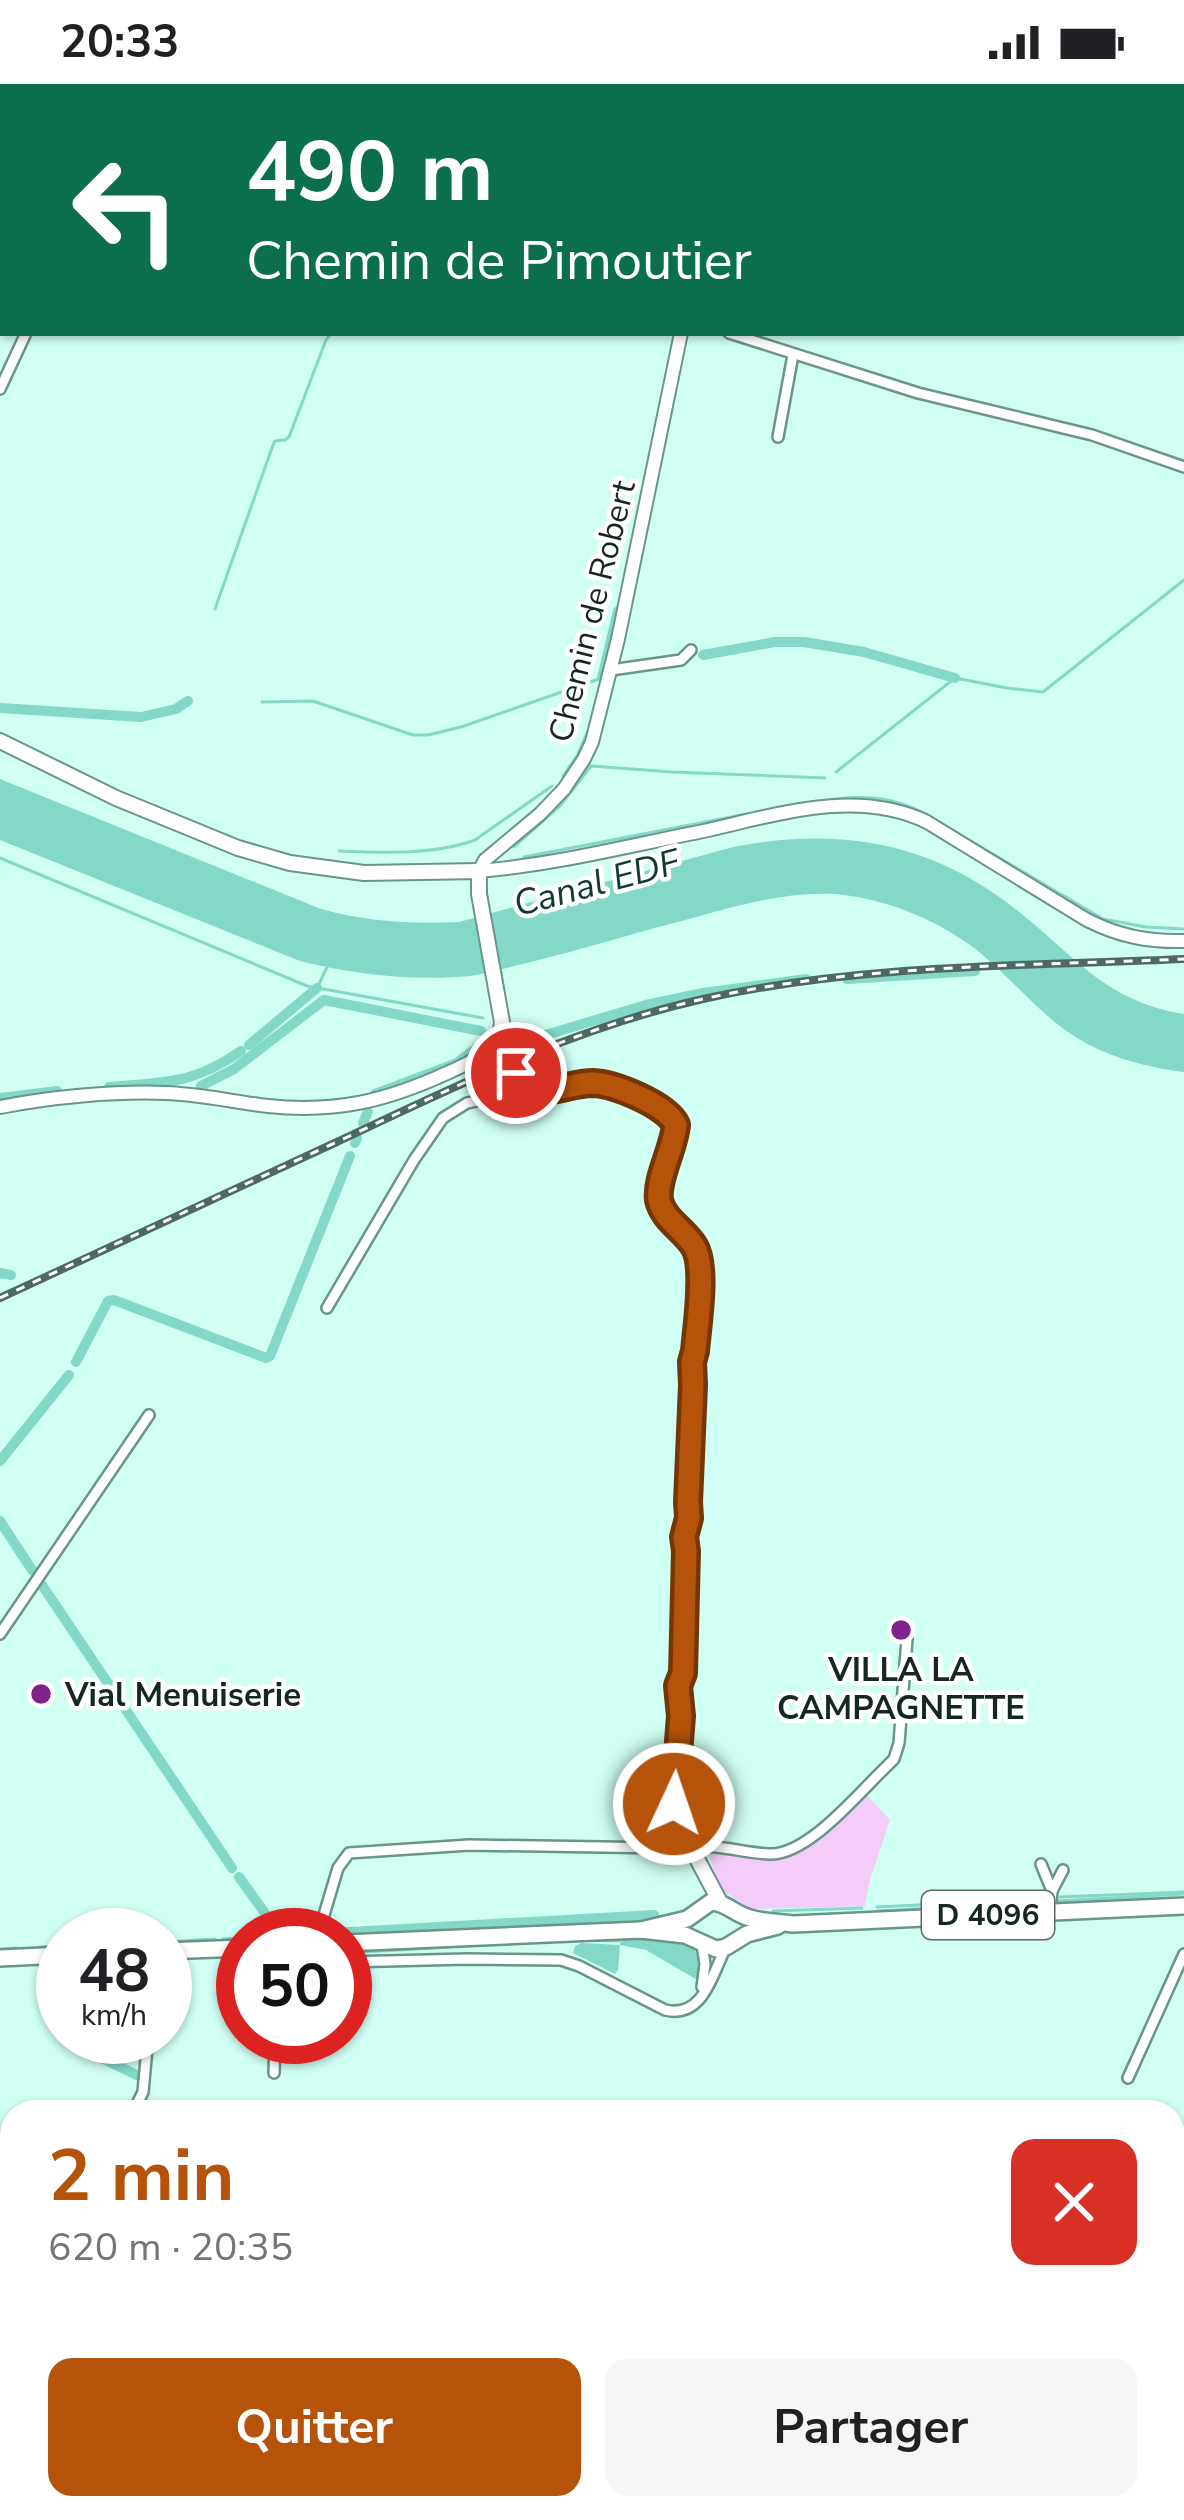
<!DOCTYPE html>
<html lang="fr">
<head>
<meta charset="utf-8">
<style>
  :root { --surface:#fff; --page:#f6f6f6; --text:#202124; --muted:#757577; --accent:#b45309 }
  body { margin:0; font-family:"Nunito Sans",sans-serif; background:var(--page); color:var(--text); height:100vh; display:flex; flex-direction:column; font-size:45px; white-space:nowrap }
  * { box-sizing:border-box; margin:0 }
  p { font-size:39px; color:var(--muted) }
  .icon { flex:none; width:66px; height:66px; fill:none; stroke:currentColor; stroke-width:2; stroke-linecap:round; stroke-linejoin:round }
  .map { position:relative; flex:1; overflow:hidden }
  .sheet { position:absolute; left:0px; top:2016px; width:1185px; height:420px; display:flex; flex-direction:column; background:var(--surface); border-radius:36px 36px 0 0; box-shadow:0 3px 9px #0004 }
  .sheet>* { flex:none }
  .top-card { position:absolute; left:0px; top:0px; width:1185px; height:252px; box-shadow:0 3px 9px #0004; background:#0b6e4f; color:#fff; overflow:hidden }
  .speed { position:absolute; left:36px; top:1824px; display:flex; gap:24px; font-size:60px; font-weight:700; text-align:center }
  .speed>* { display:grid; place-content:center; width:156px; height:156px; border-radius:50%; background:var(--surface); box-shadow:0 3px 9px #0004; line-height:1 }
  .speed small { font-size:30px; font-weight:400 }
  .speed .limit { border:18px solid #d22; background:#fff; color:#111 }
  .pin { position:absolute; display:grid; place-items:center; width:102px; height:102px; color:#fff; margin:-51px; border:6px solid #fff; border-radius:50%; box-shadow:0 3px 12px #0007 }
  .me { position:absolute; width:132px; margin:-66px; rotate:3deg; stroke-linejoin:round; filter:drop-shadow(0 0 9px #0008) }
  .turn { display:flex; align-items:center; gap:42px; height:252px; padding:0 48px; font-size:54px }
  .turn .icon { width:156px; height:156px; stroke-width:2.5 }
  .turn b { display:block; font-size:84px; line-height:102px }
  .round { display:grid; place-items:center; flex:none; width:126px; height:126px; border-radius:24px; background:var(--page) }
  .head { display:flex; align-items:center; justify-content:space-between; height:204px; padding:0 48px }
  h1 { font-size:72px; font-weight:700; line-height:90px; color:var(--accent) }
  .primary-button { display:flex; gap:24px; margin-top:auto; padding:24px 48px }
  .primary-button a { flex:1; height:138px; border-radius:24px; background:var(--accent); color:#fff; font-size:48px; font-weight:700; line-height:138px; text-align:center }
  .primary-button a+a { background:var(--page); color:var(--text) }
  .status { display:flex; justify-content:space-between; align-items:center; height:84px; padding:0 60px; background:var(--surface); direction:ltr }
  .status svg { height:33px; fill:currentColor }
  .map>svg:first-child { display:block }
</style>
</head>
<body>
<div class="status"><b>20:33</b><svg viewBox="0 0 49 12"><path d="M0 12V9h3v3zM5 12V6h3v6zM10 12V3h3v9zM15 12V0h3v12zM26 1h20v11H26zM47 4h2v5h-2z"/></svg></div>
<div class="map">
<svg width="1184" height="2436" viewBox="0 0 1184 2436">
  <rect width="100%" height="100%" fill="#d0fff4"/>
  <path fill="#f3cdf8" d="M865,1709L890,1736L869,1799L865,1822L751,1825L721,1806L708,1768C730,1766 752,1775 774,1775C805,1776 843,1729 865,1709Z"/>
  <g fill="#83d8c7">
    <path d="M0,695L321,825C367,838 412,840 459,838L733,763C837,743 929,757 1014,824C1074,870 1103,917 1184,930V988C1142,983 1100,971 1065,946C1031,921 1004,886 970,861C931,833 882,814 835,810C780,807 726,825 674,839C606,857 539,878 471,892C412,897 358,891 300,877L0,756Z"/>
    <path d="M661,1853C693,1858 701,1862 699,1897L646,1866L620,1861L618,1886L615,1890L573,1869L575,1862L581,1859L620,1861L621,1855Z"/>
  </g>
  <g fill="none" stroke-linecap="round" stroke-linejoin="round">
    <g stroke="#83d8c7" stroke-width="3">
      <polyline points="644,3 652,3"/>
      <polyline points="745,3 747,0"/>
      <polyline points="215,525 273,361 275,357 285,356 289,353 326,256 332,249"/>
      <polyline points="262,618 313,617 413,651 428,651 461,643 602,594"/>
      <polyline points="836,688 955,594 1007,604 1043,608 1184,496"/>
      <polyline points="563,692 577,672 590,642"/>
      <path d="M808,719C850,711 889,709 927,731"/>
      <polyline points="950,745 1103,835 1146,843 1184,845"/>
      <polyline points="514,763 560,722 591,682 672,688 825,694"/>
      <path d="M339,767C382,769 434,771 475,756L552,702"/>
      <polyline points="524,773 752,729"/>
      <polyline points="0,774 307,902 483,934"/>
      <polyline points="500,883 507,927"/>
      <polyline points="318,902 327,883"/>
      <polyline points="1060,1813 1184,1808"/>
      <polyline points="877,1823 1043,1815"/>
      <polyline points="773,1827 862,1824"/>
      <polyline points="878,1827 1184,1810"/>
      <polyline points="345,1851 583,1840 584,1835"/>
      <polyline points="223,1855 243,1854"/>
      <polyline points="165,1858 215,1855"/>
      <polyline points="40,1863 63,1862"/>
      <polyline points="0,1865 17,1864"/>
      <polyline points="345,1869 579,1856 619,1857"/>
    </g>
    <g stroke="#83d8c7" stroke-width="10">
      <polyline points="132,3 133,0"/>
      <polyline points="703,571 775,558 804,558 864,568 955,594"/>
      <polyline points="602,594 618,527"/>
      <polyline points="0,624 141,633 176,625 188,617"/>
      <polyline points="847,895 975,887"/>
      <polyline points="249,961 317,904"/>
      <polyline points="512,961 646,921 703,909 806,895"/>
      <polyline points="201,1002 234,985 324,916 481,947"/>
      <path d="M109,1003C165,998 192,1001 241,967"/>
      <polyline points="375,1010 457,979 479,962"/>
      <polyline points="0,1014 57,1007"/>
      <polyline points="363,1039 368,1028"/>
      <polyline points="355,1059 357,1054"/>
      <polyline points="0,1189 11,1191"/>
      <polyline points="76,1278 108,1217 114,1216 266,1274 270,1272 350,1072"/>
      <polyline points="0,1377 69,1291"/>
      <polyline points="0,1437 32,1486"/>
      <polyline points="42,1501 232,1784"/>
      <polyline points="239,1793 277,1846 301,1849"/>
      <polyline points="332,1849 654,1831"/>
      <polyline points="70,1959 139,1992"/>
    </g>
    <g stroke="#69958b" stroke-width="14">
      <g id="minor">
        <polyline points="0,22 3,23"/>
        <polyline points="729,249 918,309 1092,351 1184,383"/>
        <polyline points="0,305 26,249"/>
        <polyline points="778,353 793,271"/>
        <polyline points="611,586 681,576 691,566"/>
        <polyline points="327,1224 414,1076 443,1034 467,1019 515,1009 523,1001"/>
        <polyline points="0,1550 149,1331"/>
        <path d="M693,1763C719,1760 743,1769 769,1770C807,1772 857,1711 883,1686L894,1675L899,1659L907,1555"/>
        <polyline points="1041,1780 1052,1807 1050,1828"/>
        <polyline points="1052,1807 1063,1786"/>
        <polyline points="318,1851 338,1784 349,1769 469,1761 665,1764 685,1751"/>
        <polyline points="702,1861 705,1880 702,1903"/>
        <path d="M345,1878L467,1875L561,1876L579,1882L665,1926C703,1935 712,1891 726,1863"/>
        <polyline points="274,1989 275,1953"/>
        <polyline points="1128,1994 1184,1870"/>
        <polyline points="133,2028 143,2008 148,1953"/>
      </g>
    </g>
    <g stroke="#69958b" stroke-width="16">
      <g id="tertiary">
        <polyline points="753,3 754,0"/>
        <path d="M479,787C553,781 627,762 699,748C773,732 855,703 927,738L1087,836C1119,852 1148,858 1184,857"/>
        <polyline points="479,787 485,776 540,730 564,705 584,675 592,658 618,555 681,249"/>
        <path d="M0,1023C51,1013 114,1007 166,1009C200,1010 234,1018 268,1022C336,1029 386,1017 447,989C467,980 488,971 500,952"/>
      </g>
    </g>
    <g stroke="#69958b" stroke-width="18">
      <g id="secondary">
        <polyline points="0,657 116,714 238,764 290,779 364,789 479,787 479,810 502,938 500,952"/>
        <path d="M513,981C517,989 519,1000 528,1005C542,1012 576,999 593,999C612,1000 630,1010 647,1018C659,1024 670,1028 676,1041C674,1064 656,1095 659,1116C663,1135 684,1146 694,1162C707,1183 697,1241 695,1267L692,1278L689,1434L685,1445L686,1467L683,1589L678,1602L681,1632L674,1719L679,1741L720,1818"/>
      </g>
    </g>
    <g stroke="#69958b" stroke-width="20">
      <g id="primary">
        <path d="M641,1846L687,1835L711,1818C728,1819 734,1830 750,1834C763,1838 778,1838 793,1840L1184,1822"/>
        <polyline points="345,1859 641,1846 685,1851 716,1865 726,1863 747,1850 778,1842"/>
        <polyline points="165,1867 243,1864"/>
        <polyline points="0,1874 63,1871"/>
      </g>
    </g>
    <use href="#minor" stroke="#fff" stroke-width="9"/>
    <use href="#tertiary" stroke="#fff" stroke-width="12"/>
    <use href="#secondary" stroke="#fff" stroke-width="14"/>
    <use href="#primary" stroke="#fff" stroke-width="15"/>
    <g stroke="#4e6963" stroke-width="8">
      <path id="rail" d="M0,1214C113,1161 226,1109 339,1057C458,1001 574,944 703,915C860,880 1024,882 1184,875"/>
    </g>
    <use href="#rail" stroke="#fff" stroke-width="3" stroke-dasharray="9" stroke-linecap="butt"/>
  </g>
  <g fill="none" stroke-linecap="round" stroke-linejoin="round">
    <g stroke="#753606" stroke-width="30">
      <path id="route" d="M516,989C521,998 525,1006 536,1007C555,1008 574,999 593,999C615,1000 667,1021 676,1041C674,1064 656,1095 659,1116C663,1135 684,1146 694,1162C707,1182 697,1242 695,1267L692,1278L693,1301L688,1418L689,1434L684,1453L686,1467L683,1589L678,1602L681,1632L674,1720"/>
    </g>
    <use href="#route" stroke="#b45309" stroke-width="21"/>
  </g>
  <g fill="#80238f" stroke="#fff" stroke-width="4.5">
    <circle cx="901" cy="1546" r="12"/>
    <circle cx="41" cy="1610" r="12"/>
  </g>
  <g text-anchor="middle" stroke-width="9" stroke-linejoin="round" paint-order="stroke">
    <rect fill="#fff" stroke="#5b6865" stroke-width="3" x="922" y="1807" width="132" height="48" rx="9"/>
    <g font-size="30" font-weight="bold" fill="#152723">
      <text x="988" y="1841">D 4096</text>
    </g>
    <g font-size="33" fill="#152723" stroke="#fff">
      <text transform="translate(591 527) rotate(-76)" y="12">Chemin de Robert</text>
    </g>
    <g font-size="33" font-weight="bold" fill="#152723" stroke="#fff">
      <text x="901" y="1597">VILLA LA<tspan x="901" dy="38">CAMPAGNETTE</tspan></text>
      <text x="65" y="1622" text-anchor="start">Vial Menuiserie</text>
    </g>
    <g font-size="36" font-style="italic" fill="#113932" stroke="#fff">
      <text transform="translate(596 798) rotate(-15)" y="13">Canal EDF</text>
    </g>
  </g>
</svg>
<div class="speed"><div>48<small>km/h</small></div><div class="limit">50</div></div>
<div class="pin" style="left:516px;top:989px;background:#d93025"><svg class="icon" aria-label="arrive" viewBox="0 0 24 24"><path d="M6 21V4h12l-3 4 3 4H6"/></svg></div>
<svg class="me" style="left:674px;top:1720px" viewBox="-20 -20 40 40"><circle r="17" fill="#b45309" stroke="#fff" stroke-width="3"/><path d="M0-11L8 9 0 5-8 9z" fill="#fff"/></svg>
<div class="top-card">
<div class="turn"><svg class="icon" aria-label="left" viewBox="0 0 24 24"><path d="M17 20v-9H6M10 6l-5 5 5 5"/></svg><div><b>490 m</b>Chemin de Pimoutier</div></div>
</div>
<section class="sheet">
<div class="head"><div><h1>2 min</h1><p>620 m · 20:35</p></div><a class="round" style="background:#d93025;color:#fff"><svg class="icon" aria-label="close" viewBox="0 0 24 24"><path d="M6 6l12 12M18 6L6 18"/></svg></a></div>
<div class="primary-button"><a>Quitter</a><a>Partager</a></div>
</section>
</div>
</body>
</html>
